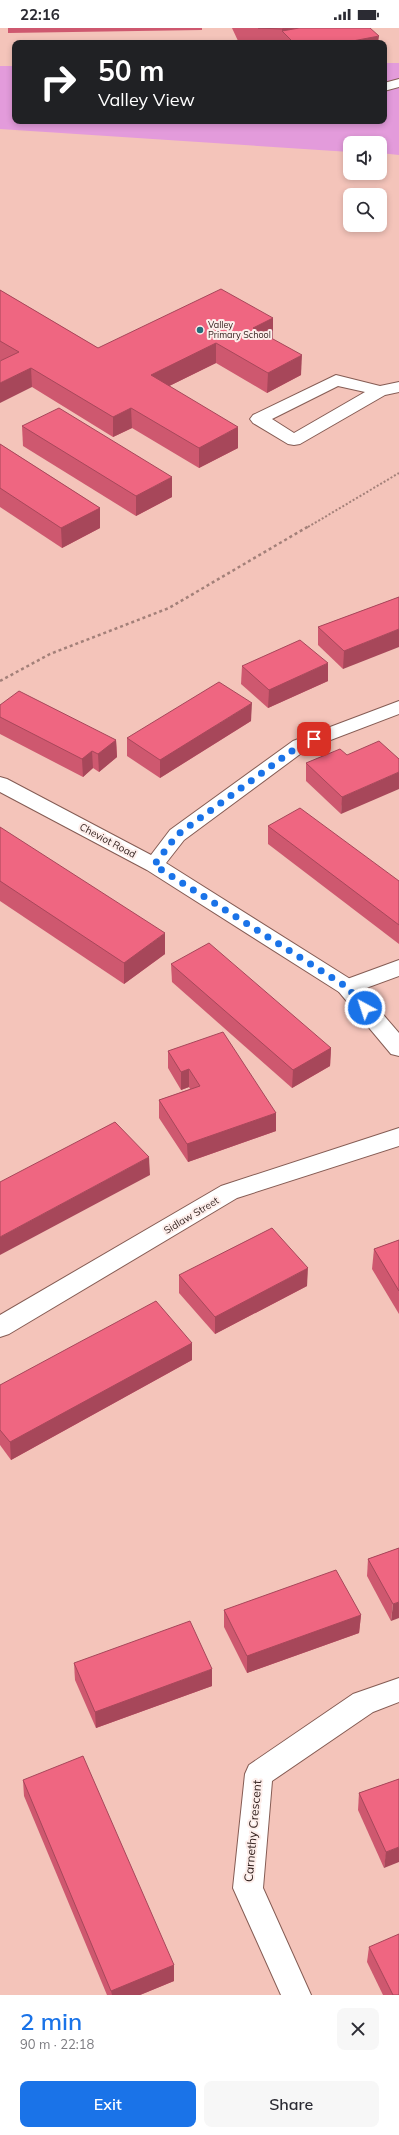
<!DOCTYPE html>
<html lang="en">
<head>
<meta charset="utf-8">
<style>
  :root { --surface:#fff; --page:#f7f7f7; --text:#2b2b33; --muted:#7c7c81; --accent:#1a73e8 }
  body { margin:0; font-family:Mulish,sans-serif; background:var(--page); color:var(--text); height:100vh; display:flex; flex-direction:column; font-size:15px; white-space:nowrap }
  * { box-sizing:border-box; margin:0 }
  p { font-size:13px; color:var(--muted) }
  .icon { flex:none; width:22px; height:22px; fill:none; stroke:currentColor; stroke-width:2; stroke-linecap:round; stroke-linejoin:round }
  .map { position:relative; height:1967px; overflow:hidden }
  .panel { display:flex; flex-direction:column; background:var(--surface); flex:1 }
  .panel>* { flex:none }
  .hud { position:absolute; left:12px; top:12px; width:375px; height:84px; border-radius:8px; box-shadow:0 2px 6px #0003; background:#202124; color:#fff; overflow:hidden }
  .tools { position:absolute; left:343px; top:108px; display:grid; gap:8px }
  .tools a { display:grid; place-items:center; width:44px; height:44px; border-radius:8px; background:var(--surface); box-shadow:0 2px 6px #0003; font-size:20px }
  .pin { position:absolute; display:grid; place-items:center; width:34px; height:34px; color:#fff; margin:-17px; border-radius:8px; box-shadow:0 2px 6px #0006 }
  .me { position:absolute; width:44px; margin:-22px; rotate:320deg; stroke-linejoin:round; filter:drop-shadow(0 0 3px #0008) }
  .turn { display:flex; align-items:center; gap:14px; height:84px; padding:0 20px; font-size:18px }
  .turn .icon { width:52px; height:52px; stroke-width:2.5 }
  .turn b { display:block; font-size:28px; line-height:34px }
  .round { display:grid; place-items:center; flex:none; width:42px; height:42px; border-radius:8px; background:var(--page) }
  .summary { display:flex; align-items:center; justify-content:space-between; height:68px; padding:0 20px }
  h1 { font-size:24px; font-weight:600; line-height:30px; color:var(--accent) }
  .primary-button { display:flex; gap:8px; margin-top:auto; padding:8px 20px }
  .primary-button a { flex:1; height:46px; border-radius:8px; background:var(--accent); color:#fff; font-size:16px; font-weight:600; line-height:46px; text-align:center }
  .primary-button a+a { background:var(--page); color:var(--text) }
  .status { display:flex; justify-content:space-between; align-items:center; height:28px; padding:0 20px; background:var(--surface); direction:ltr }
  .status svg { height:11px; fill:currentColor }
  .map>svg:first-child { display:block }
</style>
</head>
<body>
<div class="status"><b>22:16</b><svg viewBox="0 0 49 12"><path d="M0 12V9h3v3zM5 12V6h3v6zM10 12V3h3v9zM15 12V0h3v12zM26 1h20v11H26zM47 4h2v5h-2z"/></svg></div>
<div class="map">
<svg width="399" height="1967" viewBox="0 0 399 1967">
  <rect width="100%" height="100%" fill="#f4c4ba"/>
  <polygon fill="#e39bdb" points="384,35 399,35 399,127 380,125 380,115 350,115 350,124 0,101 0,38 15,38 15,93 384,93"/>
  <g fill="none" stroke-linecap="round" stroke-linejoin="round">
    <g stroke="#855c54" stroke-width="2">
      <g id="lane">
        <polygon points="399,51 399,59 384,63 384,55"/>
        <path d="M336,347L380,358L399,354V364L385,367L300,416L294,417L288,416L253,395L250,391L253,387ZM338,358L365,364L294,405L272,391Z"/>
        <polygon points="399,932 399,948 347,967 339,964 336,959 339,954"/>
      </g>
    </g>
    <g stroke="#855c54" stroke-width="2">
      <g id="street">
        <polygon points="399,673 399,686 307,721 184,812 166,835 355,954 399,1005 399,1028 391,1026 339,964 147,842 0,764 0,749 7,751 151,827 170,802 293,713"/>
        <polygon points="399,1100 399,1118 237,1170 9,1306 0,1309 0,1287 221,1158"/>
        <polygon points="399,1650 399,1674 373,1684 272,1753 263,1860 311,1967 281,1967 233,1860 245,1746 249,1737 353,1666"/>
      </g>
    </g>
    <polyline stroke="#a38079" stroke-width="2" stroke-dasharray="2 2" stroke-linecap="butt" points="308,499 399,445"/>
    <polyline stroke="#a38079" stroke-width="2.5" stroke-dasharray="3 3" stroke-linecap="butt" points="0,653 50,626 169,580 309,498"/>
    <use href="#lane" fill="#fff" fill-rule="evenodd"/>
    <use href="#street" fill="#fff" fill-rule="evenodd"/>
  </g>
  <g fill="#ce586f">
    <polygon points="8,0 202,0 202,2 8,5"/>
    <polygon points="232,0 370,0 378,15 239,15"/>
    <polygon points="0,262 98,320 273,290 273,310 272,311 301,347 267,365 216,335 169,358 238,420 199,440 132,400 113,409 32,359 0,332"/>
    <polygon points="22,398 172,469 136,488 23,418"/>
    <polygon points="0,416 100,480 100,500 62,520 0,479"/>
    <polygon points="399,569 343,641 318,617 318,599"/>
    <polygon points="242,638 328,653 268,680 241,656"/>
    <polygon points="0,677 116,712 117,729 99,744 93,740 83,749 0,706"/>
    <polygon points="251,693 160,750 127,728 127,710"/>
    <polygon points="347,727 341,786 306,753 306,735"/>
    <polygon points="268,798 399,853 399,916 268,816"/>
    <polygon points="0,799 165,926 124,956 0,873"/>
    <polygon points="171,936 331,1020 330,1038 292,1060 172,954"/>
    <polygon points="168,1023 276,1085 276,1103 188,1134 159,1090 159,1072 190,1061 189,1059 181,1062 168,1040"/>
    <polygon points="399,1212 399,1286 372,1241 374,1221"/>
    <polygon points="179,1247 307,1258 215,1306 179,1265"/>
    <polygon points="192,1315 192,1332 11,1432 0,1417 0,1357"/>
    <polygon points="399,1520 391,1593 367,1548 368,1531"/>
    <polygon points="224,1582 361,1587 359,1605 247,1645 224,1599"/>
    <polygon points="74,1635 212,1658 96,1700 75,1652"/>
    <polygon points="399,1751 384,1840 358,1782 359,1765"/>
    <polygon points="23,1752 174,1937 174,1953 140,1967 107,1967 24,1768"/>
    <polygon points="369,1919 399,1967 383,1967 367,1934"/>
  </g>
  <g fill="#a7475a">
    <polygon points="285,0 358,0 282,3 282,15 282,1"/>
    <polygon points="379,8 378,15 342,15"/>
    <polygon points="273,290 273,310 253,320 253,300"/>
    <polygon points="216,315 216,335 151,367 151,347"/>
    <polygon points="302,327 301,347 267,365 268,345"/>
    <polygon points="31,340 32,359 0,375 0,355"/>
    <polygon points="131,380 132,400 113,409 113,389"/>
    <polygon points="238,399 238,420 199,440 199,420"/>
    <polygon points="172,449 172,469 136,488 136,468"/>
    <polygon points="100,480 100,500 62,520 61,500"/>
    <polygon points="399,601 399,619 343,641 344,623"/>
    <polygon points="328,635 328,653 268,680 269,662"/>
    <polygon points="252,675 251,693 160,750 160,732"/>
    <polygon points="116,712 117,729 99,744 98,726"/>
    <polygon points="92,723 93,740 83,749 82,731"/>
    <polygon points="399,744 399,761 341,786 342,769"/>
    <polygon points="165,905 165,926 124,956 124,935"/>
    <polygon points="331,1020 330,1038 292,1060 293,1042"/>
    <polygon points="189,1041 189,1059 181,1062 181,1044"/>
    <polygon points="276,1085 276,1103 188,1134 187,1116"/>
    <polygon points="149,1129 150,1147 0,1227 0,1209"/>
    <polygon points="308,1240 307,1258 215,1306 215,1289"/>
    <polygon points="192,1315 192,1332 11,1432 10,1414"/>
    <polygon points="399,1574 399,1590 391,1593 393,1576"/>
    <polygon points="361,1587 359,1605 247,1645 247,1628"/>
    <polygon points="212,1641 212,1658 96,1700 95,1684"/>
    <polygon points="399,1819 399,1834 384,1840 386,1824"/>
    <polygon points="174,1937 174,1953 140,1967 112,1967 111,1963"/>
  </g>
  <g fill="#ef6681" stroke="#a7475a">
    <polygon points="258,0 285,0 282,1"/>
    <polygon points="299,0 370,0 379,8 342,15 294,15 282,3"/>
    <polygon points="221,261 273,290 253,300 302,327 268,345 216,315 151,347 238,399 199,420 131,380 113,389 31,340 0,355 0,333 19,324 0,313 0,262 98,320"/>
    <polygon points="59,380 172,449 136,468 22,398"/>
    <polygon points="0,416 100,480 61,500 0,460"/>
    <polygon points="399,569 399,601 344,623 318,599"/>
    <polygon points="300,612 328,635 269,662 242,638"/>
    <polygon points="219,654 252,675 160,732 127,710"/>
    <polygon points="19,663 116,712 98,726 92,723 82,731 0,689 0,677"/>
    <polygon points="379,713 399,731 399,744 342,769 306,735 340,721 347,727"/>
    <polygon points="300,780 399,853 399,897 268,798"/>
    <polygon points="0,799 165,905 124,935 0,853"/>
    <polygon points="209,915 331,1020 293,1042 171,936"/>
    <polygon points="223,1004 276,1085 187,1116 159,1072 200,1058 189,1041 181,1044 168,1023"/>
    <polygon points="115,1094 149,1129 0,1209 0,1154"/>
    <polygon points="272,1200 308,1240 215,1289 179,1247"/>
    <polygon points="399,1212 399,1263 374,1221"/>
    <polygon points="156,1273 192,1315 10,1414 0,1402 0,1357"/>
    <polygon points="399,1520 399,1574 393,1576 368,1531"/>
    <polygon points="336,1542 361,1587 247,1628 224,1582"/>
    <polygon points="190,1593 212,1641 95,1684 74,1635"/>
    <polygon points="83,1728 174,1937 111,1963 23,1752"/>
    <polygon points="399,1751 399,1819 386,1824 359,1765"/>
    <polygon points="399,1906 399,1967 393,1967 369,1919"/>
  </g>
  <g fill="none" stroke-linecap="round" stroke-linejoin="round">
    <polyline stroke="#1a73e8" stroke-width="7" stroke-dasharray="0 12.6" points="314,711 300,717 177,807 154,837 347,959 365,980"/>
  </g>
  <circle fill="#266d7a" stroke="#fdeeeb" stroke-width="1.5" cx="200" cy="302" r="4"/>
  <g text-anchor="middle" stroke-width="4" stroke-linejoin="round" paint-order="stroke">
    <g font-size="9" fill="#2f1d1a" stroke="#fdeeeb" text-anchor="start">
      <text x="208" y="300">Valley<tspan x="208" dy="10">Primary School</tspan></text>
    </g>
    <g font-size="10" fill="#2f1d1a" stroke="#fdeeeb">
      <text transform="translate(108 812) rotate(28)" y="4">Cheviot Road</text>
      <text transform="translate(191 1187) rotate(-31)" y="4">Sidlaw Street</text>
    </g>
    <g font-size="12" fill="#2f1d1a" stroke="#fdeeeb">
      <text transform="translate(253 1803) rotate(-85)" y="4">Carnethy Crescent</text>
    </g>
  </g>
</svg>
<div class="tools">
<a><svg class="icon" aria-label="sound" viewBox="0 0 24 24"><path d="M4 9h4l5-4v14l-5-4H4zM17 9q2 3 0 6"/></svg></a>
<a><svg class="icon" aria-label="search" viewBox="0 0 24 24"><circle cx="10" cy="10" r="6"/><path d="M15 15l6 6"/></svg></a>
</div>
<div class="pin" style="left:314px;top:711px;background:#d93025"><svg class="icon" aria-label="arrive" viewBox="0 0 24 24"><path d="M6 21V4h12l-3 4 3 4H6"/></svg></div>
<svg class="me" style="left:365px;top:980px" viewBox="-20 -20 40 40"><circle r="17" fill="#1a73e8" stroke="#fff" stroke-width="3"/><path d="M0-11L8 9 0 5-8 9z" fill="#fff"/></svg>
<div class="hud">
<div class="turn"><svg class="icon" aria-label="right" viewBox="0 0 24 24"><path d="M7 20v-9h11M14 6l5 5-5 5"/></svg><div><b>50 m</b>Valley View</div></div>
</div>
</div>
<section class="panel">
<div class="summary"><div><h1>2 min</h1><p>90 m · 22:18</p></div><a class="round"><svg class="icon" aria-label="close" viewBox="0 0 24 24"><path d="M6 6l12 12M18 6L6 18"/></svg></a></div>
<div class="primary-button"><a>Exit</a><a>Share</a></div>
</section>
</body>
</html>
